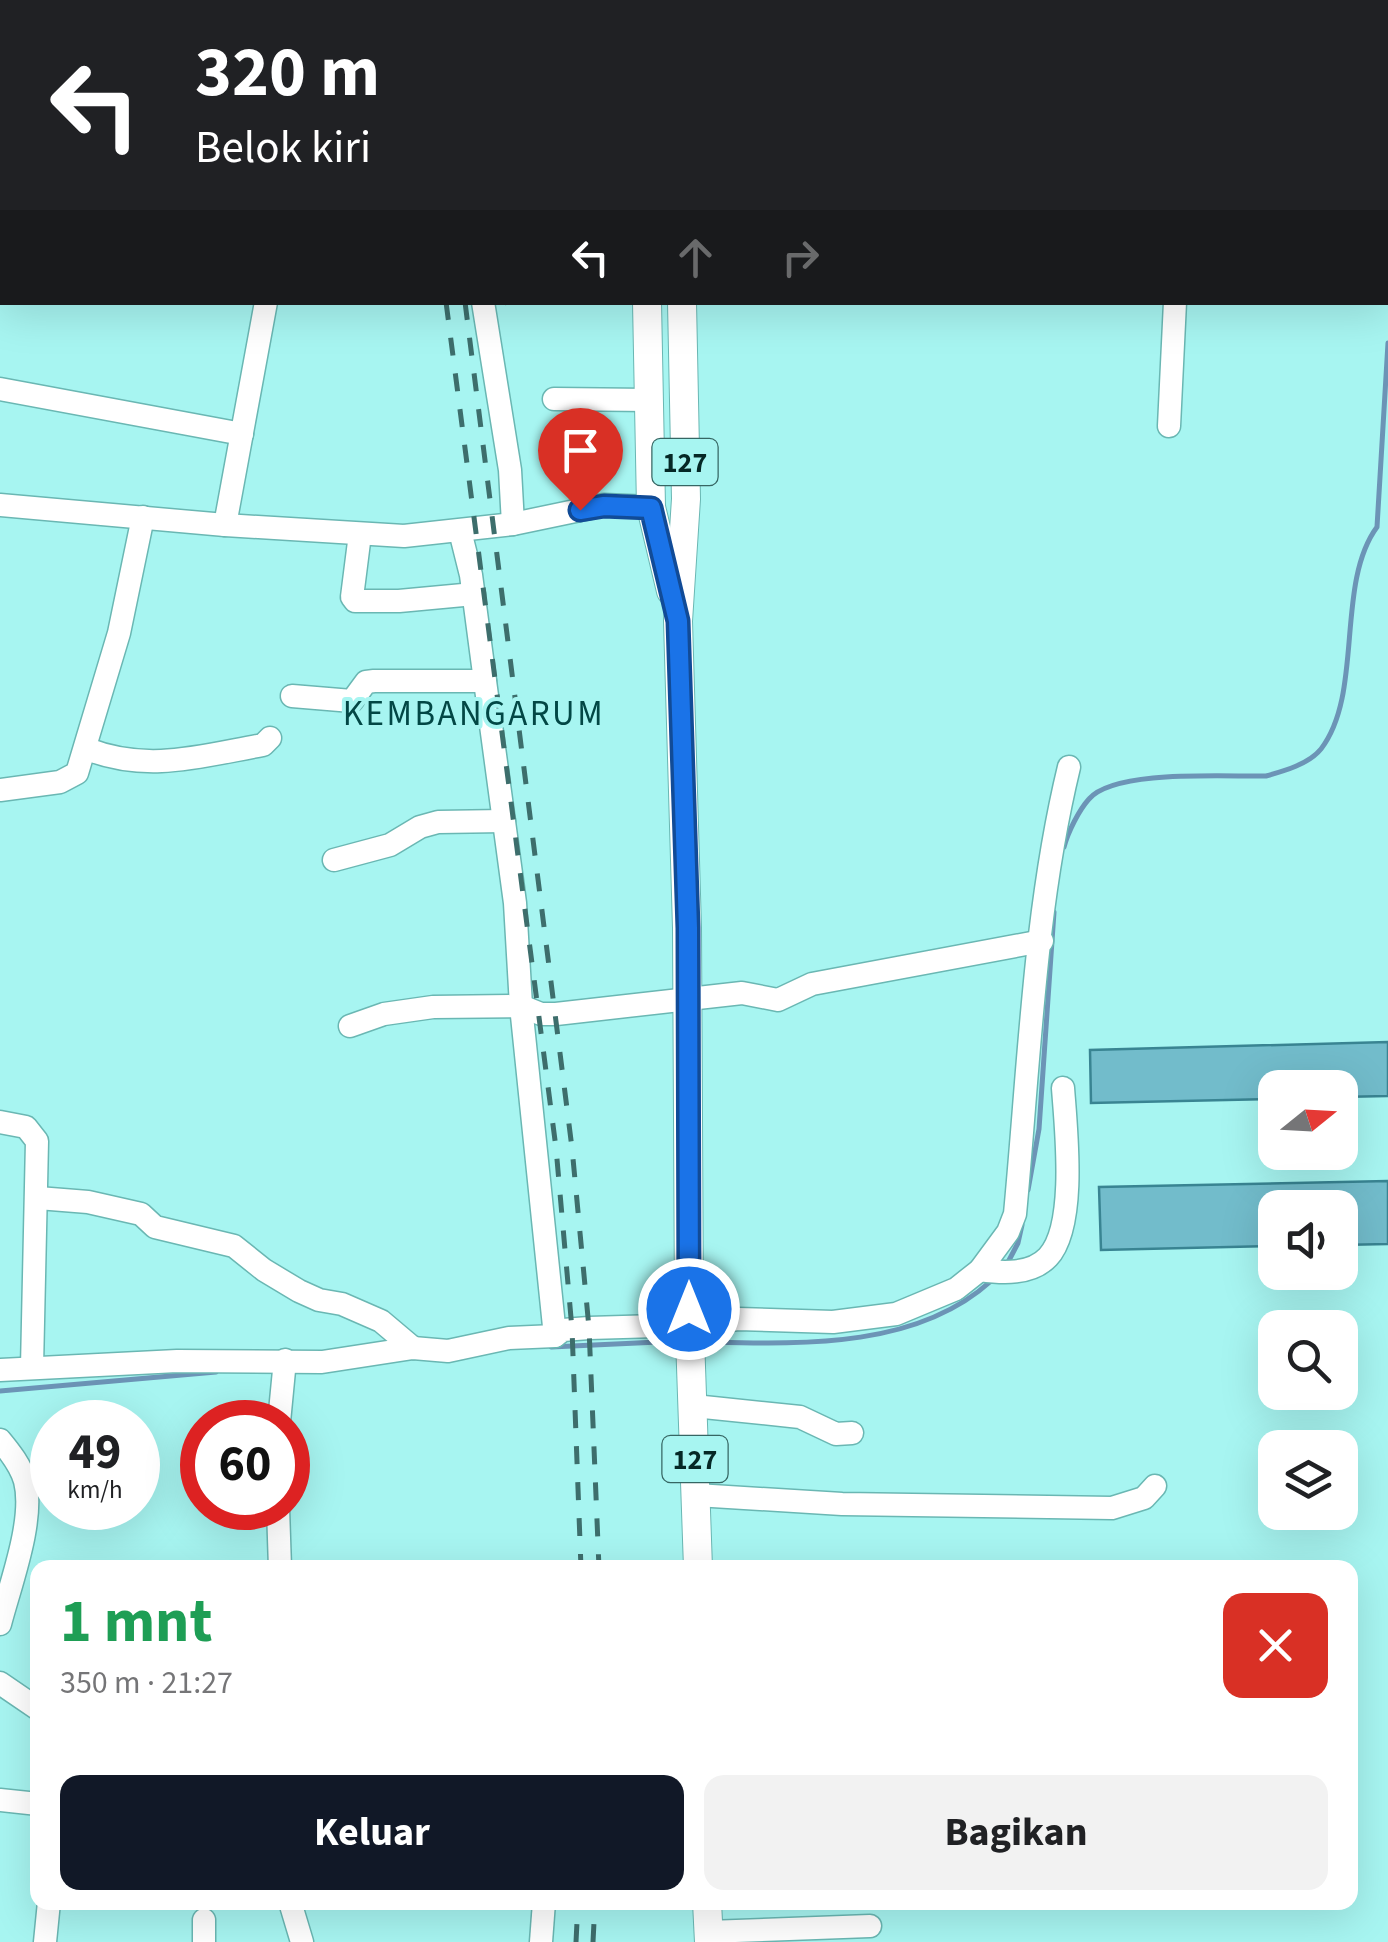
<!DOCTYPE html>
<html lang="id">
<head>
<meta charset="utf-8">
<style>
  :root { --surface:#fff; --page:#f2f2f2; --text:#202124; --muted:#757577; --accent:#111827 }
  body { margin:0; font-family:"Source Sans 3",sans-serif; background:var(--page); color:var(--text); height:100vh; display:flex; flex-direction:column; font-size:38px; white-space:nowrap }
  * { box-sizing:border-box; margin:0 }
  p { font-size:32px; color:var(--muted) }
  .icon { flex:none; width:55px; height:55px; fill:none; stroke:currentColor; stroke-width:2; stroke-linecap:round; stroke-linejoin:round }
  .map { position:relative; flex:1; overflow:hidden }
  .details { position:absolute; left:30px; top:1560px; width:1328px; height:350px; display:flex; flex-direction:column; background:var(--surface); border-radius:20px; box-shadow:0 10px 40px #0002 }
  .details>* { flex:none }
  .banner { position:absolute; left:0px; top:0px; width:1390px; height:305px; box-shadow:0 10px 40px #0002; background:#202124; color:#fff; overflow:hidden }
  .needle { width:65px; rotate:72deg }
  .controls { position:absolute; left:1258px; top:1070px; display:grid; gap:20px }
  .controls a { display:grid; place-items:center; width:100px; height:100px; border-radius:20px; background:var(--surface); box-shadow:0 10px 40px #0002; font-size:50px }
  .speed { position:absolute; left:30px; top:1400px; display:flex; gap:20px; font-size:50px; font-weight:700; text-align:center }
  .speed>* { display:grid; place-content:center; width:130px; height:130px; border-radius:50%; background:var(--surface); box-shadow:0 10px 40px #0002; line-height:1 }
  .speed small { font-size:25px; font-weight:400 }
  .speed .limit { border:15px solid #d22; background:#fff; color:#111 }
  .pin { position:absolute; display:grid; place-items:center; width:85px; height:85px; color:#fff; margin:-102px -42px; border-radius:50% 50% 50% 0; rotate:-45deg; box-shadow:0 0 10px #0007 }
  .pin .icon { rotate:45deg }
  .me { position:absolute; width:110px; margin:-55px; rotate:0deg; stroke-linejoin:round; filter:drop-shadow(0 0 8px #0008) }
  .turn { display:flex; align-items:center; gap:35px; height:210px; padding:0 30px; font-size:45px }
  .turn .icon { width:130px; height:130px; stroke-width:2.5 }
  .turn b { display:block; font-size:70px; line-height:85px }
  .lanes { display:flex; align-items:center; height:95px; padding:0 30px; background:#0003; justify-content:center; gap:50px; direction:ltr }
  .lanes .off { opacity:.35 }
  .round { display:grid; place-items:center; flex:none; width:105px; height:105px; border-radius:20px; background:var(--page) }
  .summary { display:flex; align-items:center; justify-content:space-between; height:170px; padding:0 30px }
  h1 { font-size:60px; font-weight:700; line-height:75px; color:#1e9e55 }
  .action { display:flex; gap:20px; margin-top:auto; padding:20px 30px }
  .action a { flex:1; height:115px; border-radius:20px; background:var(--accent); color:#fff; font-size:40px; font-weight:700; line-height:115px; text-align:center }
  .action a+a { background:var(--page); color:var(--text) }
  .map>svg:first-child { display:block }
</style>
</head>
<body>
<div class="map">
<svg width="1388" height="1942" viewBox="0 0 1388 1942">
  <rect width="100%" height="100%" fill="#a7f5f1"/>
  <g fill="none" stroke-linecap="round" stroke-linejoin="round">
    <g stroke="#6c94b6" stroke-width="5">
      <path d="M1064,847C1068,832 1079,810 1089,799C1115,769 1226,777 1266,776C1284,771 1309,764 1321,749C1364,693 1335,584 1377,527L1388,343"/>
      <polyline points="1028,1190 1039,1129 1054,912"/>
      <polyline points="1006,1266 1018,1243 1022,1225"/>
      <path d="M701,1342C797,1344 915,1350 991,1281"/>
      <polyline points="551,1347 680,1341"/>
      <polyline points="0,1391 216,1372"/>
    </g>
  </g>
  <g fill="#72bccb" stroke="#398492" stroke-width="2.5">
    <polygon points="1388,1042 1388,1096 1340,1097 1340,1088 1275,1088 1275,1099 1091,1103 1090,1050"/>
    <polygon points="1388,1181 1388,1244 1340,1245 1340,1208 1275,1208 1275,1246 1101,1250 1099,1187"/>
  </g>
  <g fill="none" stroke-linecap="round" stroke-linejoin="round">
    <g stroke="#6ab7b3" stroke-width="25">
      <g id="minor">
        <polyline points="17,0 28,2"/>
        <polyline points="480,0 480,2"/>
        <polyline points="366,2 366,0"/>
        <polyline points="0,130 2,130"/>
        <polyline points="483,302 510,470 513,524"/>
        <polyline points="0,389 242,434"/>
        <polyline points="554,399 649,400"/>
        <polyline points="1169,426 1175,302"/>
        <polyline points="0,505 225,525 404,536 513,524 604,505 651,507"/>
        <polyline points="225,525 266,302"/>
        <polyline points="360,534 352,597 355,601 399,601 474,594"/>
        <polyline points="485,681 515,903 521,1006 555,1336"/>
        <polyline points="292,696 352,701 366,682 374,681 485,681 471,575 460,531"/>
        <path d="M87,749C148,773 201,756 263,745L270,738"/>
        <polyline points="0,790 60,782 77,773 119,633 143,517"/>
        <polyline points="334,860 390,845 420,827 438,822 504,821"/>
        <polyline points="350,1026 384,1014 433,1007 521,1006 541,1014 556,1014 742,993 778,1000 812,984 1042,941"/>
        <polyline points="0,1122 26,1127 37,1141 32,1367"/>
        <polyline points="38,1198 88,1202 141,1214 155,1227 234,1246 264,1270 299,1291 319,1300 342,1304 381,1321 413,1348"/>
        <path d="M980,1270C1002,1273 1031,1275 1048,1257C1077,1226 1066,1129 1063,1088"/>
        <path d="M0,1370L177,1361L322,1362L413,1348L448,1351L509,1338L555,1336L563,1330L589,1328L691,1325L738,1319L833,1322L896,1314L956,1289L980,1270L1008,1232L1015,1214C1029,1067 1034,911 1069,767"/>
        <polyline points="694,1406 800,1417 836,1434 852,1433"/>
        <polyline points="279,1422 285,1360"/>
        <path d="M0,1440C10,1452 21,1466 25,1481C35,1520 10,1585 0,1624"/>
        <polyline points="696,1495 842,1504 1112,1508 1144,1498 1155,1486"/>
        <polyline points="278,1508 280,1568"/>
        <polyline points="0,1683 38,1709"/>
        <polyline points="0,1800 38,1804"/>
        <polyline points="290,1902 302,1942"/>
        <polyline points="204,1920 204,1942"/>
        <polyline points="708,1932 870,1926"/>
        <polyline points="45,1942 49,1902"/>
        <polyline points="541,1942 544,1902"/>
      </g>
    </g>
    <g stroke="#6ab7b3" stroke-width="30">
      <g id="major">
        <polyline points="645,0 645,2"/>
        <polyline points="672,0 672,2"/>
        <polyline points="647,302 651,507 671,591"/>
        <polyline points="682,302 686,499 678,621 687,928 689,1309 698,1568"/>
        <polyline points="707,1902 709,1942"/>
      </g>
    </g>
    <g stroke="#65a29f" stroke-width="2.5" stroke-dasharray="8 8" stroke-linecap="butt">
      <polyline points="437,0 437,2"/>
      <polyline points="608,302 622,303"/>
      <polyline points="505,304 520,302"/>
    </g>
    <use href="#minor" stroke="#fff" stroke-width="22"/>
    <use href="#major" stroke="#fff" stroke-width="28"/>
    <g stroke="#3d6e6c" stroke-width="5" stroke-dasharray="18 18" stroke-linecap="butt">
      <polyline points="407,0 407,2"/>
      <polyline points="425,0 425,2"/>
      <polyline points="446,302 556,1148 572,1329 581,1568"/>
      <polyline points="465,302 572,1148 589,1328 599,1568"/>
      <polyline points="576,1942 578,1902"/>
      <polyline points="593,1942 595,1902"/>
    </g>
  </g>
  <g fill="none" stroke-linecap="round" stroke-linejoin="round">
    <g stroke="#114b97" stroke-width="25">
      <polyline id="route" points="580,510 604,506 651,508 678,621 688,928 689,1309"/>
    </g>
    <use href="#route" stroke="#1a73e8" stroke-width="18"/>
  </g>
  <g text-anchor="middle" stroke-width="8" stroke-linejoin="round" paint-order="stroke">
    <g fill="#a7f5f1" stroke="#366663" stroke-width="2.5">
      <rect x="652.5" y="439" width="65" height="46" rx="8"/>
      <rect x="662.5" y="1436" width="65" height="46" rx="8"/>
    </g>
    <g font-size="28" font-weight="bold" fill="#052826">
      <text x="685" y="472">127</text>
      <text x="695" y="1469">127</text>
    </g>
    <g font-size="35" letter-spacing="2.5" fill="#024745" stroke="#a7f5f1">
      <text x="474" y="725">KEMBANGARUM</text>
    </g>
  </g>
</svg>
<div class="controls">
<a><svg class="needle" viewBox="-14 -14 28 28"><path d="M0-13l5 13h-10z" fill="#e53935"/><path d="M0 13l5-13h-10z" fill="#757577"/></svg></a>
<a><svg class="icon" aria-label="sound" viewBox="0 0 24 24"><path d="M4 9h4l5-4v14l-5-4H4zM17 9q2 3 0 6"/></svg></a>
<a><svg class="icon" aria-label="search" viewBox="0 0 24 24"><circle cx="10" cy="10" r="6"/><path d="M15 15l6 6"/></svg></a>
<a><svg class="icon" aria-label="layers" viewBox="0 0 24 24"><path d="M12 4l9 5-9 5-9-5zM3 14l9 5 9-5"/></svg></a>
</div>
<div class="speed"><div>49<small>km/h</small></div><div class="limit">60</div></div>
<div class="pin" style="left:580px;top:510px;background:#d93025"><svg class="icon" aria-label="arrive" viewBox="0 0 24 24"><path d="M6 21V4h12l-3 4 3 4H6"/></svg></div>
<svg class="me" style="left:689px;top:1309px" viewBox="-20 -20 40 40"><circle r="17" fill="#1a73e8" stroke="#fff" stroke-width="3"/><path d="M0-11L8 9 0 5-8 9z" fill="#fff"/></svg>
<div class="banner">
<div class="turn"><svg class="icon" aria-label="left" viewBox="0 0 24 24"><path d="M17 20v-9H6M10 6l-5 5 5 5"/></svg><div><b>320 m</b>Belok kiri</div></div>
<div class="lanes"><svg class="icon" aria-label="left" viewBox="0 0 24 24"><path d="M17 20v-9H6M10 6l-5 5 5 5"/></svg><svg class="icon off" aria-label="ahead" viewBox="0 0 24 24"><path d="M12 20V5M6 11l6-6 6 6"/></svg><svg class="icon off" aria-label="right" viewBox="0 0 24 24"><path d="M7 20v-9h11M14 6l5 5-5 5"/></svg></div>
</div>
<section class="details">
<div class="summary"><div><h1>1 mnt</h1><p>350 m · 21:27</p></div><a class="round" style="background:#d93025;color:#fff"><svg class="icon" aria-label="close" viewBox="0 0 24 24"><path d="M6 6l12 12M18 6L6 18"/></svg></a></div>
<div class="action"><a>Keluar</a><a>Bagikan</a></div>
</section>
</div>
</body>
</html>
